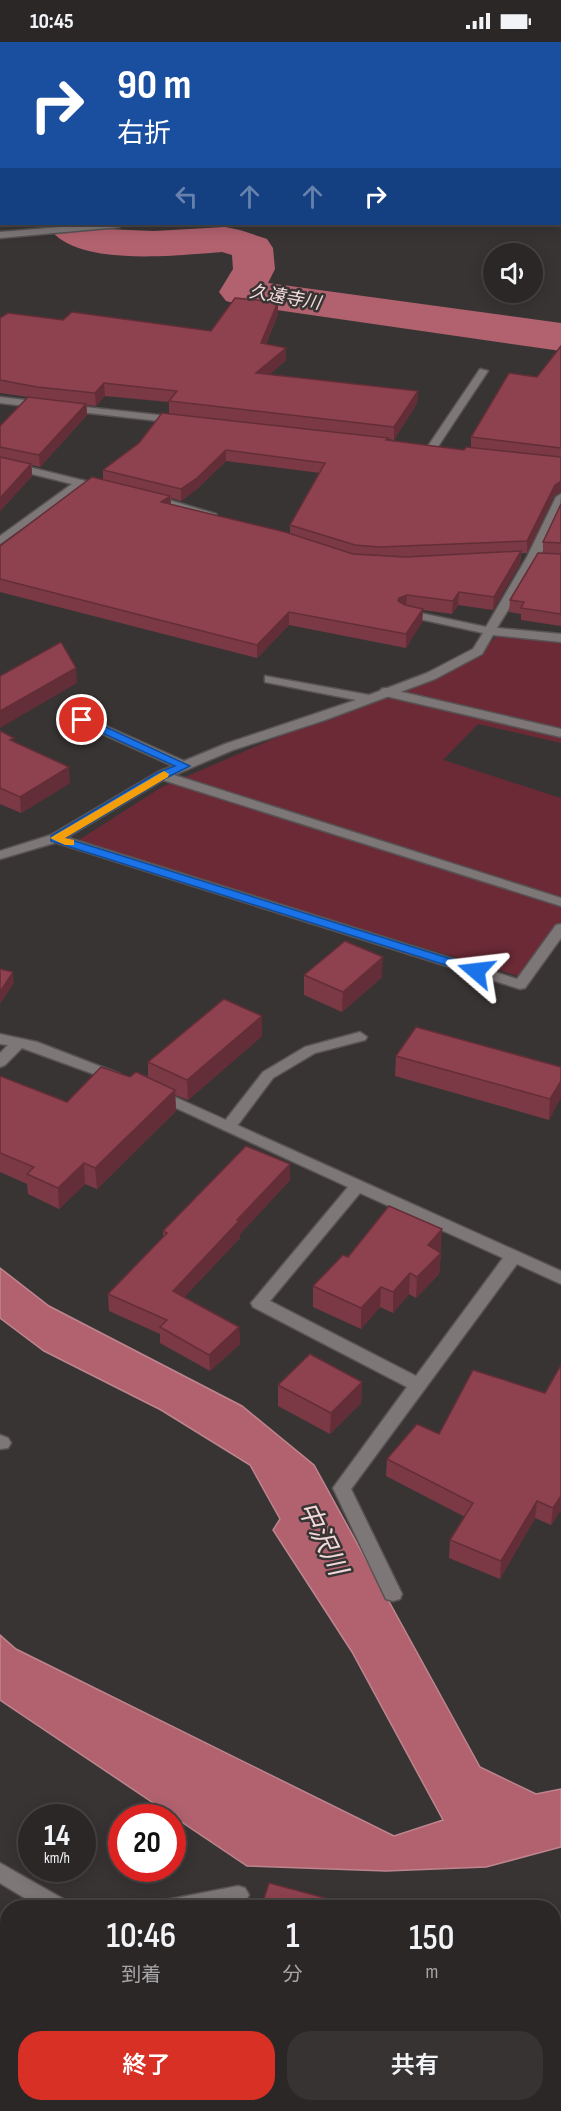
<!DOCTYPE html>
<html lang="ja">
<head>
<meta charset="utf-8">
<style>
  :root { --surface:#2b2727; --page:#373333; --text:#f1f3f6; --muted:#a6a5a7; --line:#474444; --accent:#d93025 }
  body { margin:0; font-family:"Sofia Sans Condensed","Noto Sans JP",sans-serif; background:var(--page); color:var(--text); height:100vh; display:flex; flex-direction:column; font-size:22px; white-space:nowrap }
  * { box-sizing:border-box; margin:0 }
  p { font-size:20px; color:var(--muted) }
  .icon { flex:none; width:33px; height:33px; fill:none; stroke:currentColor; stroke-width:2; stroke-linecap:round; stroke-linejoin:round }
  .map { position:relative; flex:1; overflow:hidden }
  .details { position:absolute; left:0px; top:1858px; width:561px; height:212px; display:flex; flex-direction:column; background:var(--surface); border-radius:24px 24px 0 0; box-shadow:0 3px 15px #0003,0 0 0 2px var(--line) }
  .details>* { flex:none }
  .hud { position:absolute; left:0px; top:0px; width:561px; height:183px; box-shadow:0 3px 15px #0003,0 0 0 2px var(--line); background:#1a4fa0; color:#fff; overflow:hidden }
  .fabs { position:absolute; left:483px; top:201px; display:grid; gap:12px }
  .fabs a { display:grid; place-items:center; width:60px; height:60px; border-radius:50%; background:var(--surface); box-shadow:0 3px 15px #0003,0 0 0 2px var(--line); font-size:30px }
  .speed { position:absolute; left:18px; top:1762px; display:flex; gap:12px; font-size:30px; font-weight:700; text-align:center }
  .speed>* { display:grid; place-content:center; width:78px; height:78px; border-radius:50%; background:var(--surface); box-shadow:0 3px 15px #0003,0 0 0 2px var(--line); line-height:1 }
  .speed small { font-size:15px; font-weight:400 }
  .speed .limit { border:9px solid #d22; background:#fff; color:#111 }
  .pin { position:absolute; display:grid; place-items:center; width:51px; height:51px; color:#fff; margin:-26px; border:3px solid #fff; border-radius:50%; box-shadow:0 2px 6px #0007 }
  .me { position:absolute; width:66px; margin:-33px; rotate:287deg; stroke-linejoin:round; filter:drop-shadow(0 0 4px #0008) }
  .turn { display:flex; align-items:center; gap:21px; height:126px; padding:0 18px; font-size:27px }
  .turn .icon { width:78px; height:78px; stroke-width:2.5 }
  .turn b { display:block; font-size:42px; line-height:51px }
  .lanes { display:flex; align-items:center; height:57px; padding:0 18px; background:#0003; justify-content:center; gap:30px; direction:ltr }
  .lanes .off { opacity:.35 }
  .eta { display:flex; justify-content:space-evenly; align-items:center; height:102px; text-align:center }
  .eta b { font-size:36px; font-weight:600; line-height:42px }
  .primary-button { display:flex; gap:12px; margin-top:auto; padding:12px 18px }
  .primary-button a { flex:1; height:69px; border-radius:24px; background:var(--accent); color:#fff; font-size:24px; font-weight:600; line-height:69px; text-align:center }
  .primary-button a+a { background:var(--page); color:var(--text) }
  .status { display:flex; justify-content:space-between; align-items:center; height:42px; padding:0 30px; background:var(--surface); direction:ltr }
  .status svg { height:16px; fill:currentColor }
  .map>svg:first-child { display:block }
</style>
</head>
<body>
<div class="status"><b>10:45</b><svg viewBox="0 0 49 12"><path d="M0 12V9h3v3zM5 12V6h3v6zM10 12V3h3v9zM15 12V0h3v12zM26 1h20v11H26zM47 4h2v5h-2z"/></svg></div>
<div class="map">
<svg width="561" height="2069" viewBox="0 0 561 2069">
  <rect width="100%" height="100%" fill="#393434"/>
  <polygon fill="#6b2a36" points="503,588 561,596 561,701 478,682 443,718 561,756 561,897 518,934 74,801 162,745 273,697 474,617"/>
  <polygon fill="#b2626f" stroke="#be858e" stroke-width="1.5" points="0,1226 49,1264 242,1364 314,1423 480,1725 536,1752 561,1747 561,1805 486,1825 386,1829 247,1824 0,1658 0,1593 16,1607 394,1794 443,1778 352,1610 273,1488 280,1477 250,1423 161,1368 44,1309 0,1276"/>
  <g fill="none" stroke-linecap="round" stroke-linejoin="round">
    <g fill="#b2626f" fill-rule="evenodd">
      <rect x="0" y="126" width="2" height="24"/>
      <path d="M47,182H96L105,187L154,189L225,185L240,188L267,197L273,206L275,227L268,241L561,281V309L241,263L226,259L219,250L233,227L232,213L222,210C178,213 70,227 47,182Z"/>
    </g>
    <g stroke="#585354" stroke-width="3">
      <g id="service">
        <rect x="0" y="103" width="2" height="4"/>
        <polygon points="385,646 561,687 561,695 381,653 381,647"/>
        <polygon points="56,792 517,937 556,883 561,882 561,896 525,946 520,947 51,799 49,796"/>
        <polygon points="360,990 367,995 365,998 315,1011 273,1036 234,1088 224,1088 221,1084 224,1080 263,1030 305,1005"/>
        <polygon points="0,1821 67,1859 70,1866 41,1866 0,1841"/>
        <path d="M238,1844L245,1846L249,1853L245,1860C219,1870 189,1866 160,1866L163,1859L171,1857Z"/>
      </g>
    </g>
    <g stroke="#585354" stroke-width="3">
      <g id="minor">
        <rect x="560" y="34" width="1" height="4"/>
        <rect x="560" y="124" width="1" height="4"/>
        <polygon points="97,182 123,182 119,185 0,196 0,190"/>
        <polygon points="480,327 488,329 435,409 427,409 426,407"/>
        <polygon points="0,418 106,444 107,446 102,449 82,444 0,502 0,494 72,442 0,424"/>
        <path d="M561,452C561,490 517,552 497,586L561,592V600L493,593L482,612L435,637L325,678L233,708L174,733L561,856V864L163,738L61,799L0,817V809L51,793L158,730L173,724L78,681L76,678L78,675H86L184,719L225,702L356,658L265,640V634L369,653L427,631L473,607L483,591L406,574L400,571L406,568L486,585L527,515L556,455Z"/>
        <polygon points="152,453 216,472 217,474 212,477 148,458 147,456"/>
        <polygon points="0,992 37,1000 120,1032 123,1035 115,1040 110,1038 22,1006 5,1023 0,1025 0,1011 8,1003 0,1002"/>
        <path d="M157,1047L561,1229V1242L517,1222L351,1447L402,1552L400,1557L393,1559L386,1557L333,1446L407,1345L253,1265L251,1261L348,1145L152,1055L149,1052L152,1049ZM360,1151L503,1216L416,1334L270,1259Z"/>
        <polygon points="0,1393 8,1396 11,1401 8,1406 0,1407"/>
        <polygon points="419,2062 441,2062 440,2069 418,2069"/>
      </g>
    </g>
    <g stroke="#585354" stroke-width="3">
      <g id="secondary">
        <polygon points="0,355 42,360 47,363 42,366 0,361"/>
        <polygon points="66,363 177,375 182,378 177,381 62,368 61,366"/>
      </g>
    </g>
    <g stroke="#817d7d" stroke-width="2" stroke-dasharray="1.5 2" stroke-linecap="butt">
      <polyline points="205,0 224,2"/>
      <polyline points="229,2 265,0"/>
    </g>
    <use href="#service" fill="#7e7778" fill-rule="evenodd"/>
    <use href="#minor" fill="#7e7778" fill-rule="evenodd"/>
    <use href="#secondary" fill="#7e7778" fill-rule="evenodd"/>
  </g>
  <g fill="#7a3944" fill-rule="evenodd">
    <path d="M278,272L266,302L286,318L269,333L418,349L417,361L394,398L388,397V398L464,408L471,406V395L537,335L561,304V450L554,454L527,511H521L520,522L493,568L458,563L452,572L423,568L422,580L406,606L289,583L257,616L0,550V504L103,437V428L139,401L169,372V360L105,354L96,364L87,363V373L40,425L32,423V434L0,469V384L28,355L0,351V276L63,278L211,289ZM226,419L320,431L290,483V492L171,462V456L181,459L197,447Z"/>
    <polygon points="561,462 561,584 521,578 521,572 509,570 510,558 543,511 543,500"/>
    <polygon points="0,689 15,700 70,741 21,771 0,762"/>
    <polygon points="304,933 382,935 342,970 304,953"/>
    <polygon points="262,994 188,1058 175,1053 176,1069 97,1147 85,1142 59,1167 28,1152 27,1142 0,1130 0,1034 67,1060 130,1035 148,1036 148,1020"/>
    <polygon points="396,1014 561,1025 549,1078 395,1034"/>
    <polygon points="290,1138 240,1192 240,1196 184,1255 239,1285 240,1302 210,1329 160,1301 160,1292 109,1269 108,1252 163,1195 163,1189"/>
    <polygon points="441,1208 439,1210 441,1211 439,1232 416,1256 409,1252 393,1271 380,1265 361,1287 313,1265 313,1244 348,1215"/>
    <polygon points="561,1323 561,1468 551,1483 535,1476 500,1537 449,1516 450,1498 465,1475 386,1434 387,1417 439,1392 545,1351"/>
    <polygon points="362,1340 361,1361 330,1392 278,1364 278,1343"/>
  </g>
  <g fill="#632e37">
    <polygon points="561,112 561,121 560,122 560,113"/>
    <polygon points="278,260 278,272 261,313 261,301"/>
    <polygon points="286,306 286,318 256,344 256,331"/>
    <polygon points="104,341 105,354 96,364 95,351"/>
    <polygon points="418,349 417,361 394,398 394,385"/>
    <polygon points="86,362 87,373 40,425 39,413"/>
    <polygon points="226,408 226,419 197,447 181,459 181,447"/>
    <polygon points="31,422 32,434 0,469 0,456"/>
    <polygon points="561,439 561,450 554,454 527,511 527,499 555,443"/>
    <polygon points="170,454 171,466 161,460"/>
    <polygon points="521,509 520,522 493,568 494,555"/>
    <polygon points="459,550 458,563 452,572 453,559"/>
    <polygon points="407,553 406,566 398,559 399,556"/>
    <polygon points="423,567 422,580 406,606 406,592"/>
    <polygon points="289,570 289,583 257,616 257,603"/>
    <polygon points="76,626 77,641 0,686 0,669"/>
    <polygon points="69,725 70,741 21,771 20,755"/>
    <polygon points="383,915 382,935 342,970 343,950"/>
    <polygon points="13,930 14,941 0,962 0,950"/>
    <polygon points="262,974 262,994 188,1058 187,1038"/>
    <polygon points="561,1039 561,1056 549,1078 550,1057"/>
    <polygon points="175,1048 176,1069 97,1147 95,1126"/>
    <polygon points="84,1121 85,1142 59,1167 58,1146"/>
    <polygon points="290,1122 290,1138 240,1192 240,1196 174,1266 173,1249"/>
    <polygon points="442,1187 441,1208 427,1223 428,1203"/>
    <polygon points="441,1211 439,1232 416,1256 417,1235"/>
    <polygon points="410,1231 409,1252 393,1271 393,1250"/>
    <polygon points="381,1245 380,1265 361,1287 361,1266"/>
    <polygon points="239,1285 240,1302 210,1329 209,1313"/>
    <polygon points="362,1340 361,1361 330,1392 331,1371"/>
    <polygon points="561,1454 561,1468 551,1483 553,1466"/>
    <polygon points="537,1459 535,1476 500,1537 501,1519"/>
    <polygon points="261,2062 265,2062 264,2069 260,2069"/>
  </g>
  <g fill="#8e424f" stroke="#632e37" stroke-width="1.5">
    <polygon points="300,0 433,0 435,2 301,2"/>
    <rect x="560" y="52" width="1" height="19"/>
    <polygon points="560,78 561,78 561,112 560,113"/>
    <polygon points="235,256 278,260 261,301 286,306 256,331 418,349 394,385 169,359 177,349 104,341 95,351 37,345 0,338 0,276 8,271 63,278 72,270 211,289"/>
    <polygon points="561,304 561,406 471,395 509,331 537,335"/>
    <polygon points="28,355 86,362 39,413 0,405 0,384"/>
    <polygon points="162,371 388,396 386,398 464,408 466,405 561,415 561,439 555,443 527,499 379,505 355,503 290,483 325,421 226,408 197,436 181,447 103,428 139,401"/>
    <polygon points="0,415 31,422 0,456"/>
    <polygon points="92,435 170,454 161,460 285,490 353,512 406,515 521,509 494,555 459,550 453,559 407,553 399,556 398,559 405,563 423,567 406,592 289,570 257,603 0,537 0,504"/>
    <polygon points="561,462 561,501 543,500"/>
    <polygon points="538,511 561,512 561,572 521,566 524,560 510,558"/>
    <polygon points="61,600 76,626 0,669 0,634"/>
    <polygon points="0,689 14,696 10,698 69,725 20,755 0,746"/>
    <polygon points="345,899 383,915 343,950 304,933"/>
    <polygon points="0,927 13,930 0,950"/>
    <polygon points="224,957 262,974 187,1038 148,1020"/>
    <polygon points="416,985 561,1025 561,1039 550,1057 396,1014"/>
    <polygon points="101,1025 130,1035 136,1030 175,1048 95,1126 84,1121 58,1146 27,1132 34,1125 0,1111 0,1034 67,1060"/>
    <polygon points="246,1104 290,1122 237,1178 239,1179 173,1249 239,1285 209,1313 160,1285 167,1278 108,1252 167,1191 163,1189"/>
    <polygon points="389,1164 442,1187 428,1203 441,1211 417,1235 410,1231 393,1250 381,1245 361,1266 313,1244 343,1213 348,1215"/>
    <polygon points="310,1312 362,1340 331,1371 278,1343"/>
    <polygon points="561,1323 561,1454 553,1466 537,1459 501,1519 450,1498 473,1461 387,1417 417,1382 439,1392 473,1328 545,1351"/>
    <polygon points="269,1841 363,1866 261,1866"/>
    <polygon points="166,2062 261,2062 260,2069 164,2069"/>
  </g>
  <polygon fill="#1a73e8" stroke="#114b97" stroke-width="1.5" points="82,674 190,724 166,736 65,796 480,926 482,929 480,931 471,931 51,799 51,794 157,731 175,724 78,680 78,675"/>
  <polygon fill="#f59e0b" points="164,729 169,732 168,735 65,796 74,798 74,803 65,803 50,796"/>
  <g text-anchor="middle" stroke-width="5" stroke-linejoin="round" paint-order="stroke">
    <g font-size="18" font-style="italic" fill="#f2dadc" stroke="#393434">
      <text transform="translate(285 255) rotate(10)" y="6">久遠寺川</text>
    </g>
    <g font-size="26" font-style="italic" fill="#f2dadc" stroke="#393434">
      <text transform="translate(323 1496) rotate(64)" y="9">中沢川</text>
    </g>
  </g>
</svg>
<div class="fabs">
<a><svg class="icon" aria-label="sound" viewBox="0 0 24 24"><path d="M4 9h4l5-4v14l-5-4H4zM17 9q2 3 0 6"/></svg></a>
</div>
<div class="speed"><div>14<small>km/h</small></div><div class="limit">20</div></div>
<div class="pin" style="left:82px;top:678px;background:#d93025"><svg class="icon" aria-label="arrive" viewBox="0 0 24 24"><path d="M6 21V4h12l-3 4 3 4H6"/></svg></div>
<svg class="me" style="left:476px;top:929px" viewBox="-20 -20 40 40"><path d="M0-17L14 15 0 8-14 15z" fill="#1a73e8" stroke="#fff" stroke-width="4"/></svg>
<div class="hud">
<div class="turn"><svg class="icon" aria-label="right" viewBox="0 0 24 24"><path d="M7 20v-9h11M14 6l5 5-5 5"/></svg><div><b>90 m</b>右折</div></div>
<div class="lanes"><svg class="icon off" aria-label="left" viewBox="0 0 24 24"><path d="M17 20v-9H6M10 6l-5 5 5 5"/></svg><svg class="icon off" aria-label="ahead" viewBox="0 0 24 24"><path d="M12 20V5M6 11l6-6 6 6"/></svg><svg class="icon off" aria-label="ahead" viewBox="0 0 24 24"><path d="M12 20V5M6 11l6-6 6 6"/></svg><svg class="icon" aria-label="right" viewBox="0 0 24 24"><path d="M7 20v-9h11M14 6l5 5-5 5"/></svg></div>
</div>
<section class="details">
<div class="eta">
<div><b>10:46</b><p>到着</p></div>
<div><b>1</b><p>分</p></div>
<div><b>150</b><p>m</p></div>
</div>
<div class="primary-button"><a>終了</a><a>共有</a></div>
</section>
</div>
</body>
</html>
